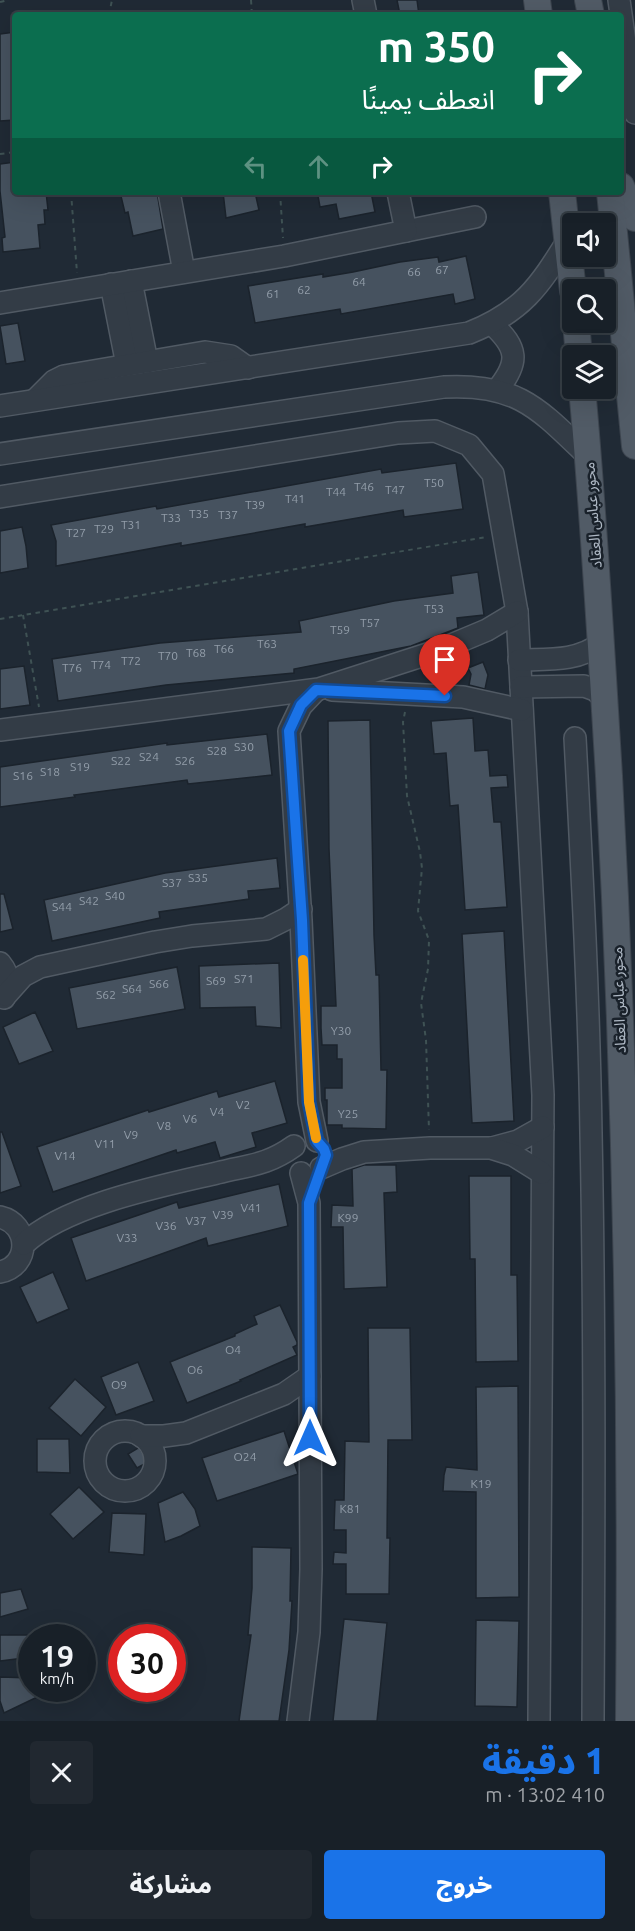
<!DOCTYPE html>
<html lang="ar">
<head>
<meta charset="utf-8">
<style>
  :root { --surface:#182028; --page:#212830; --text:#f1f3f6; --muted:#9fa3a8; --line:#363e45; --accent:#1a73e8 }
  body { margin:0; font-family:Ubuntu,"Noto Sans Arabic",sans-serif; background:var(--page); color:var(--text); direction:rtl; height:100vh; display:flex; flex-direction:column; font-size:22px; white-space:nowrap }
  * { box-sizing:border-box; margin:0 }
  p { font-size:20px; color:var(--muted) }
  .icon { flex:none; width:33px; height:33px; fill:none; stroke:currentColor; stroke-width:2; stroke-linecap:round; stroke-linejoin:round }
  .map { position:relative; height:1721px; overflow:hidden; direction:ltr }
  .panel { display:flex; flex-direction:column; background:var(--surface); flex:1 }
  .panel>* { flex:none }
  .guide { position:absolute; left:12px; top:12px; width:612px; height:183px; border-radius:6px; box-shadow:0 6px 24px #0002,0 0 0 2px var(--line); direction:rtl; background:#0b6e4f; color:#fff; overflow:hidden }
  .controls { position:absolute; left:562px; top:213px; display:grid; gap:12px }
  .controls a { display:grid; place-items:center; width:54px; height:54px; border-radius:6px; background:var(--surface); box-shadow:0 6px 24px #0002,0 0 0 2px var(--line); font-size:30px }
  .speed { position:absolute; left:18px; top:1624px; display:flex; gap:12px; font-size:30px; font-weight:700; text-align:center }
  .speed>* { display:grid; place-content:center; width:78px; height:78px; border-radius:50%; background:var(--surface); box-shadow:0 6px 24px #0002,0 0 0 2px var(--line); line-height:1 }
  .speed small { font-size:15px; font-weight:400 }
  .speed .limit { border:9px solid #d22; background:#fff; color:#111 }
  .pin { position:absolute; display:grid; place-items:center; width:51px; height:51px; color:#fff; margin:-62px -26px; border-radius:50% 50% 50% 0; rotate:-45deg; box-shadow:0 0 6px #0007 }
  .pin .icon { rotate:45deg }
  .me { position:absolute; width:66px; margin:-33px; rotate:0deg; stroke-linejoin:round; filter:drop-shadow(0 0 4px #0008) }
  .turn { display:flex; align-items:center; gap:21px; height:126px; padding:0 30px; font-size:27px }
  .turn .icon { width:78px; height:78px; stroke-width:2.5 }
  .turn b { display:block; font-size:42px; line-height:51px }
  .lanes { display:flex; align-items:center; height:57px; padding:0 30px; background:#0003; justify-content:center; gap:30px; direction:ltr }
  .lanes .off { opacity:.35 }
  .round { display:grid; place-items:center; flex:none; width:63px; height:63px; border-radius:6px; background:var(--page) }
  .summary { display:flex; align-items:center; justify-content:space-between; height:102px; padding:0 30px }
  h1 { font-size:36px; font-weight:800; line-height:45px; color:var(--accent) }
  .cta { display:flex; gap:12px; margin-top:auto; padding:12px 30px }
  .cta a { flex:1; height:69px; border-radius:6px; background:var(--accent); color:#fff; font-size:24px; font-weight:800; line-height:69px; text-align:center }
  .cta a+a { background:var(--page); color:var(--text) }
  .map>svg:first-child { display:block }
</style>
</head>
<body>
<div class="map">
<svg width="635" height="1721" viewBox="0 0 635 1721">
  <rect width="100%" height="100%" fill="#202a35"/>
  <g fill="#46525f" stroke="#1b232c" stroke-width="1.5">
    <polygon points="397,0 417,0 419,15 400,15"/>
    <polygon points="15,32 15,120 0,121 0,34"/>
    <polygon points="15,162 15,192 46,192 48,210 44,210 45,224 38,225 40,248 3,252 2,238 5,237 0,191 0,164"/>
    <polygon points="120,192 157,192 163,229 133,236 128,212 125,213"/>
    <polygon points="223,192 255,192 259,210 226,218"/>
    <polygon points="322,192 371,192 375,212 339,219 336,204 320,207 318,196 323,195"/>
    <polygon points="466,256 475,299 455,304 453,294 341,314 340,309 255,323 248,286 323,274 323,277 353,272 400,262 438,257 439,262"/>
    <polygon points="18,323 25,361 6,364 0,326"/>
    <polygon points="456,463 463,509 404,517 403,510 305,527 305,524 181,546 181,543 56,566 56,541 51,525 156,506 157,509 381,469 382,473"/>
    <polygon points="22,527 26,546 28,568 0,573 0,531"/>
    <polygon points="478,572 484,615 457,618 458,628 411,646 294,669 294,673 166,685 58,701 52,659 160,643 301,632 299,621 394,601 453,593 451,576"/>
    <polygon points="483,662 488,675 485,689 469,685 471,674 468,668"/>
    <polygon points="24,666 30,705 0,709 0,669"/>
    <polygon points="473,718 475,751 488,750 490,776 507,775 508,787 491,788 494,822 501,822 507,907 465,910 458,805 450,806 446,753 434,754 431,721"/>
    <polygon points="370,720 374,935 376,975 379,975 381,1070 387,1070 386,1129 342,1128 342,1125 327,1125 327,1100 325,1100 325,1088 342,1088 342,1059 337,1059 337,1045 322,1045 321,1028 321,1006 336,1006 329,849 328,721"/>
    <polygon points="267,734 272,775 188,784 187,780 74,795 75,797 0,807 0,767 167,743 167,745"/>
    <polygon points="277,858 280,888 248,891 249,899 159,912 160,918 52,941 44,900 165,873"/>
    <polygon points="0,894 4,894 13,929 0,932"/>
    <polygon points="504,931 514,1121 472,1123 462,934"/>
    <polygon points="279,963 281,1028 256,1026 255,1007 200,1008 199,966"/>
    <polygon points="177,967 185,1009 77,1029 69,988"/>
    <polygon points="35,1012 53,1051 19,1064 3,1027"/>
    <polygon points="275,1081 287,1123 252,1133 256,1147 220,1158 215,1142 177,1153 176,1150 53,1192 37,1147 148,1110 149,1112 217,1091 219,1097"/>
    <polygon points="0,1132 2,1132 21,1186 0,1193"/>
    <polygon points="364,1165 396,1165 397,1192 384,1193 387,1287 344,1289 343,1227 331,1227 332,1205 353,1206 352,1169"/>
    <polygon points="469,1176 511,1176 511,1275 517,1275 518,1361 476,1362 475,1259 470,1259"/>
    <polygon points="279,1184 288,1226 208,1246 206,1238 86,1281 71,1238 177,1202 179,1208"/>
    <polygon points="53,1272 69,1309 37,1323 20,1287"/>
    <polygon points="280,1305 297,1342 297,1345 293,1347 297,1355 240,1380 241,1381 187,1403 170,1362 235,1336 235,1334 257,1324 254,1316"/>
    <polygon points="368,1328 410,1328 412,1440 388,1440 387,1538 390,1538 389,1594 346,1594 346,1564 333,1564 334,1552 346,1553 346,1530 334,1530 335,1500 344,1500 345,1441 369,1442"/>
    <polygon points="138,1362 154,1401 116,1415 101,1377"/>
    <polygon points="75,1379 106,1407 81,1436 49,1408"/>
    <polygon points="518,1386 519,1597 476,1598 476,1492 443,1491 444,1475 446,1467 477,1470 476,1387"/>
    <polygon points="284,1431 298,1474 217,1501 202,1458"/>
    <polygon points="37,1439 69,1439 70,1473 37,1472"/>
    <polygon points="138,1448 140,1449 148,1462 137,1468 128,1454"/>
    <polygon points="79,1487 104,1512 73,1539 50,1514"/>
    <polygon points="183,1492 195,1509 200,1526 181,1536 165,1542 158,1503"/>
    <polygon points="112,1513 146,1514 144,1555 109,1552"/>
    <polygon points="252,1547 291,1548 290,1601 292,1601 289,1650 279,1721 239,1721 251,1635 248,1635 252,1588"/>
    <polygon points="21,1589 28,1609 0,1617 0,1593"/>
    <polygon points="344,1619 387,1623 377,1721 333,1721"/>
    <polygon points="476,1620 519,1621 517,1707 475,1706"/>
    <polygon points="0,1635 32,1635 32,1657 0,1661"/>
    <polygon points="0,1677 32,1678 32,1689 54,1689 4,1713 0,1701"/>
  </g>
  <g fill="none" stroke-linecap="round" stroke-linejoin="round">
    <g stroke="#515a64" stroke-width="24">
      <g id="minor">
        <polyline points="363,0 366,15"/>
        <polyline points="619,0 635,113"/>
        <polyline points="169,192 184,272"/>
        <polyline points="406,231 475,217"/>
        <polyline points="131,281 147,362"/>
        <polyline points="111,284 127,365"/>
        <polyline points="0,303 284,256 406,231 398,192"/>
        <path d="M492,324C518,348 520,362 497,390"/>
        <polyline points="35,400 54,381 64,376 205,352 231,356 248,368"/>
        <path d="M0,406L469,333C522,312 539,287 568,240"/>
        <path d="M0,454L444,387C518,383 539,409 588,456"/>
        <polyline points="0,497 398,433 435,431 469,445 493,474 517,612 543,1095 539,1721"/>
        <path d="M519,660C550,659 576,662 602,643"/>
        <polyline points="521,687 584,686 595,690 604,698"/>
        <polyline points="316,690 301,706 289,731 301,920 309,1102 317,1141"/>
        <polyline points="332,690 463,697 522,710"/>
        <polyline points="0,730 319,689 437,651 487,630 517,612"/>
        <path d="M575,738C582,870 589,1001 591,1133C595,1329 594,1525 593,1721"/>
        <path d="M0,963C9,974 11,985 4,998"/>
        <polyline points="6,995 23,976 40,967 155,942 192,936 266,929 286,919 301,909"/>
        <polyline points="492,1148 518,1141 543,1127"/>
        <polyline points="321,1168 342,1159 364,1152 430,1148 491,1148 513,1155 542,1173"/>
        <path d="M0,1217C30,1224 31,1266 0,1272"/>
        <path d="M24,1244C65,1205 161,1186 217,1173C248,1165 266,1166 294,1146"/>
        <circle cx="125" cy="1461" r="30"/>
        <polyline points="141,1436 164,1436 186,1433 284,1394 310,1376"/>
        <polyline points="298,1721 309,1632 311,1569 309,1203 301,1173"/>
      </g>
    </g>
    <g stroke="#3d454f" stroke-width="28">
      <g id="major">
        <polyline points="537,0 539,15"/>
        <polyline points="588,0 591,15"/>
        <polyline points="621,186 635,218"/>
        <polyline points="562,192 573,291"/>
        <polyline points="610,192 635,446"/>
        <polyline points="576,322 579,356"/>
        <path d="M582,388C594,518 601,647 609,776C626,1091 632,1406 629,1721"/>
      </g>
    </g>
    <g stroke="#3f5254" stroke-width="2" stroke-dasharray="4.5 4.5" stroke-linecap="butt">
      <polyline points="251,0 252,15"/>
      <polyline points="0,2 8,0"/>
      <polyline points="109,15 112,0"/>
      <polyline points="0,154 15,152"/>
      <polyline points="71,192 77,273"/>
      <polyline points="280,192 283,238"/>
      <polyline points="23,615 39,707"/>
      <polyline points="0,619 486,537"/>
      <polyline points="405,712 403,722 407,796 420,852 422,868 418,911 429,940 428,969 421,1003 426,1040 429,1130"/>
    </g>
    <use href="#minor" stroke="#333c46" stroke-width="21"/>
    <use href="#major" stroke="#515b66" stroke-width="26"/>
  </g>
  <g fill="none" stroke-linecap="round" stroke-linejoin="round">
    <g stroke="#114b97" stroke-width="15">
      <polyline id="route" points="310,1438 309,1203 326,1155 324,1149 317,1141 309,1102 302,920 289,731 301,705 316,690 445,696"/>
    </g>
    <use href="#route" stroke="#1a73e8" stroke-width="10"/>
    <polyline stroke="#f59e0b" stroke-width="10" points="303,960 309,1102 316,1138"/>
  </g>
  <g text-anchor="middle" stroke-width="5" stroke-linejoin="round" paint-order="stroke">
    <g font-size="12" fill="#939eaa">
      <text x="442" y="274">67</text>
      <text x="414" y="276">66</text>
      <text x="359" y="286">64</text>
      <text x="304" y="294">62</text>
      <text x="273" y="298">61</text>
      <text x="434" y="487">T50</text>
      <text x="364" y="491">T46</text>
      <text x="395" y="494">T47</text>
      <text x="336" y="496">T44</text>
      <text x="295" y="503">T41</text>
      <text x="255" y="509">T39</text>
      <text x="199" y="518">T35</text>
      <text x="228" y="519">T37</text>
      <text x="171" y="522">T33</text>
      <text x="131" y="529">T31</text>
      <text x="104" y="533">T29</text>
      <text x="76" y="537">T27</text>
      <text x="434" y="613">T53</text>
      <text x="370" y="627">T57</text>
      <text x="340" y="634">T59</text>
      <text x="267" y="648">T63</text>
      <text x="224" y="653">T66</text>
      <text x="196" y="657">T68</text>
      <text x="168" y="660">T70</text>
      <text x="131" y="665">T72</text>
      <text x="101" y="669">T74</text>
      <text x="72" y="672">T76</text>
      <text x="244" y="751">S30</text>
      <text x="217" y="755">S28</text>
      <text x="149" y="761">S24</text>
      <text x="121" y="765">S22</text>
      <text x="185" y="765">S26</text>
      <text x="80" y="771">S19</text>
      <text x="50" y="776">S18</text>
      <text x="23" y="780">S16</text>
      <text x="198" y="882">S35</text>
      <text x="172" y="887">S37</text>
      <text x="115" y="900">S40</text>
      <text x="89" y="905">S42</text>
      <text x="62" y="911">S44</text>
      <text x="244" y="983">S71</text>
      <text x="216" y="985">S69</text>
      <text x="159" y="988">S66</text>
      <text x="132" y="993">S64</text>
      <text x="106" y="999">S62</text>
      <text x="341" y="1035">Y30</text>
      <text x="243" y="1109">V2</text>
      <text x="217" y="1116">V4</text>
      <text x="348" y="1118">Y25</text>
      <text x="190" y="1123">V6</text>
      <text x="164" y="1130">V8</text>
      <text x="131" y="1139">V9</text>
      <text x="105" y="1148">V11</text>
      <text x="65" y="1160">V14</text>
      <text x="251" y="1212">V41</text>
      <text x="223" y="1219">V39</text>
      <text x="348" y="1222">K99</text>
      <text x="196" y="1225">V37</text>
      <text x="166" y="1230">V36</text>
      <text x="127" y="1242">V33</text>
      <text x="233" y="1354">O4</text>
      <text x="195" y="1374">O6</text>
      <text x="119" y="1389">O9</text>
      <text x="245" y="1461">O24</text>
      <text x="481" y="1488">K19</text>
      <text x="350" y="1513">K81</text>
    </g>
    <g font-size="15" fill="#adb7c3" stroke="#19212a">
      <text transform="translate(593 515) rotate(-94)" y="5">محور عباس العقاد</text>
      <text transform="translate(619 1000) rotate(-92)" y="5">محور عباس العقاد</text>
    </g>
  </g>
</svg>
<div class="controls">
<a><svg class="icon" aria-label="sound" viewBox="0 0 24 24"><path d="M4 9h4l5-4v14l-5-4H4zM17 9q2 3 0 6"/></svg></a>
<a><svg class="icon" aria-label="search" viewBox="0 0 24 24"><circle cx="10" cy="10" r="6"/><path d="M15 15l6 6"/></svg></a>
<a><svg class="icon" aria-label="layers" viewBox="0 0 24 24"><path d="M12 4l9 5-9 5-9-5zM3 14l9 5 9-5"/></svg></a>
</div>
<div class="speed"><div>19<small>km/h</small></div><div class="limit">30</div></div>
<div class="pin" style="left:445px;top:696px;background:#d93025"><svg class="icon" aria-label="arrive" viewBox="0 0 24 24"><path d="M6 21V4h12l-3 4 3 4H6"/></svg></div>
<svg class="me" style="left:310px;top:1438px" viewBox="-20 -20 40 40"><path d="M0-17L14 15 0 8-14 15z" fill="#1a73e8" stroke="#fff" stroke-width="4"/></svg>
<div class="guide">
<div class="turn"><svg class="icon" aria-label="right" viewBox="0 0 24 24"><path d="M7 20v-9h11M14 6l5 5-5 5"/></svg><div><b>350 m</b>انعطف يمينًا</div></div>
<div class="lanes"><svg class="icon off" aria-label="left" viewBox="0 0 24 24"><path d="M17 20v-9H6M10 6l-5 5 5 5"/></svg><svg class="icon off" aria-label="ahead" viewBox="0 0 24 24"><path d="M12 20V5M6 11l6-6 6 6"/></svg><svg class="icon" aria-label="right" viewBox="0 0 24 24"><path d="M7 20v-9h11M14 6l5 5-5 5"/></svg></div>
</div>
</div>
<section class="panel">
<div class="summary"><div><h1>1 دقيقة</h1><p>410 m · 13:02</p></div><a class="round"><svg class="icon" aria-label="close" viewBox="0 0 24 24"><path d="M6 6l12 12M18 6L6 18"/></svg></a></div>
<div class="cta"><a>خروج</a><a>مشاركة</a></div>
</section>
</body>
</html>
